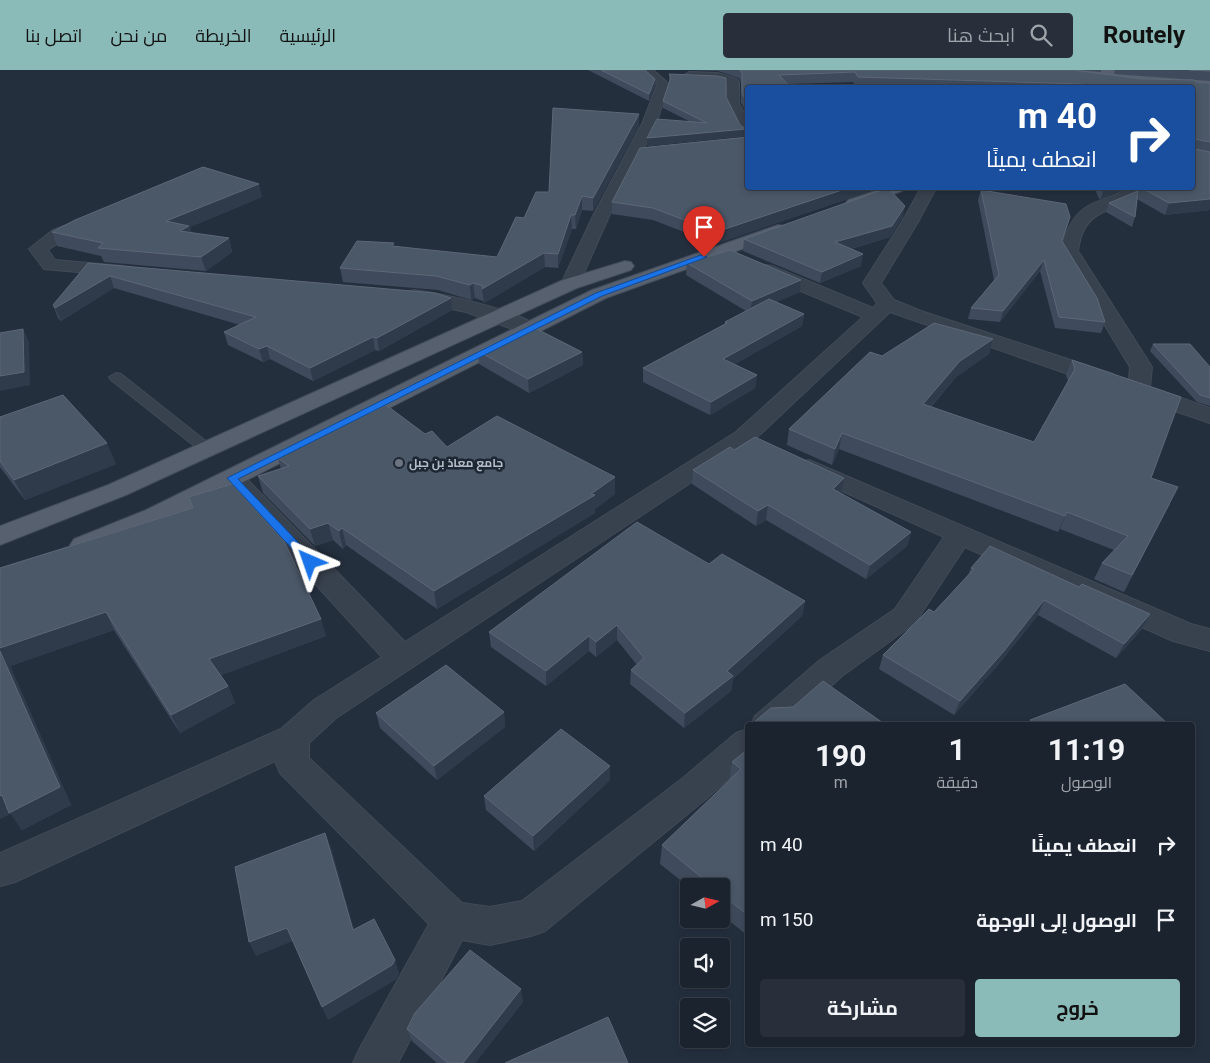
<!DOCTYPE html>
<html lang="ar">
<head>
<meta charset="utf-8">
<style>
  :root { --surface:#1b232e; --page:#282f3a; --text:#f1f3f6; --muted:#a0a4aa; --line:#39404a; --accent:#8bbbb9 }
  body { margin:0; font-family:Roboto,Cairo,sans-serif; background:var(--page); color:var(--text); direction:rtl; height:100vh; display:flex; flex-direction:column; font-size:19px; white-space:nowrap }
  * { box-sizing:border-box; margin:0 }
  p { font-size:16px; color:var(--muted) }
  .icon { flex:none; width:28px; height:28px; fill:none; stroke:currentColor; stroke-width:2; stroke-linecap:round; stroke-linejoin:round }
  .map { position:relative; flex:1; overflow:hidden; direction:ltr }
  .sheet { position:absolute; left:745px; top:652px; width:450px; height:325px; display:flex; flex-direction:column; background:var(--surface); border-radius:5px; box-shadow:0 2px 8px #0003,0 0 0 1px var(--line); direction:rtl }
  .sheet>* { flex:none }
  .banner { position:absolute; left:745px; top:15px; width:450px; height:105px; border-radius:5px; box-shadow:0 2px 8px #0003,0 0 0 1px var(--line); direction:rtl; background:#1a4fa0; color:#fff; overflow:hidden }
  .needle { width:32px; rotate:82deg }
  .fabs { position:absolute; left:680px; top:808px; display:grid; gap:10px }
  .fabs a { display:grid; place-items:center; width:50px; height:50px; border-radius:5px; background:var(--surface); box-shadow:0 2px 8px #0003,0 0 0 1px var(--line); font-size:25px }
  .pin { position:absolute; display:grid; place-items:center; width:42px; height:42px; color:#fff; margin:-51px -21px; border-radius:50% 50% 50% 0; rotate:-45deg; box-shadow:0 0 5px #0007 }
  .pin .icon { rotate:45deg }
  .me { position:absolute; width:55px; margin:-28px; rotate:317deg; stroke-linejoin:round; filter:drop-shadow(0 0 4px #0008) }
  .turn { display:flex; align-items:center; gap:18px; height:105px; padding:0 15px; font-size:22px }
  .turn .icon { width:65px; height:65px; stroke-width:2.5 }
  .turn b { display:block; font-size:35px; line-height:42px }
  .eta { display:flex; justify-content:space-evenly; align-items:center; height:85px; text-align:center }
  .eta b { font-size:30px; font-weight:700; line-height:35px }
  .primary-button { display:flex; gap:10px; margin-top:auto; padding:10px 15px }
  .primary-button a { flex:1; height:58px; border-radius:5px; background:var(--accent); color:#111; font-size:20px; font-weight:700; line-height:58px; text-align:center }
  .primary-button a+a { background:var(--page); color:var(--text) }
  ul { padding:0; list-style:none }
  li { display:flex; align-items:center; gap:15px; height:75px; padding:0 15px }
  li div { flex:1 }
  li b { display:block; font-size:19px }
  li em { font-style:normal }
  header { display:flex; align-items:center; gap:30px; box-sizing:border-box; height:70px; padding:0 25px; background:var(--accent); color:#111 }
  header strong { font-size:24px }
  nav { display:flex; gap:28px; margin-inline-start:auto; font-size:18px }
  .search { width:350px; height:45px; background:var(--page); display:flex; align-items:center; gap:12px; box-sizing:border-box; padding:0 18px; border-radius:5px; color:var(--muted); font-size:19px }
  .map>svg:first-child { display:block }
</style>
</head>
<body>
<header>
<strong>Routely</strong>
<div class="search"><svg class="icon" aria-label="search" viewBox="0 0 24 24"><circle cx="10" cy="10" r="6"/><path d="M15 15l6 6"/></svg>ابحث هنا</div>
<nav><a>الرئيسية</a><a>الخريطة</a><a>من نحن</a><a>اتصل بنا</a></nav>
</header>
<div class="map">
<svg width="1210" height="993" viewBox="0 0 1210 993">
  <rect width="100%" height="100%" fill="#242f3e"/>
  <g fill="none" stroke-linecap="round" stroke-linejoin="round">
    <g stroke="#414a57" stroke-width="2">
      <polygon id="lane" points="116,303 121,304 212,376 215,379 212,382 202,382 111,310 109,307"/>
    </g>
    <g stroke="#414a57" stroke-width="2">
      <g id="street">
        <polygon points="640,0 653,0 669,14 656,54 610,144 579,214 577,218 570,220 563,218 561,214 594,144 642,54 657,15"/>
        <polygon points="689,2 718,3 737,9 739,12 739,34 748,49 748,66 741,62 727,34 727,14 717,11 685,8 683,6"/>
        <polygon points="921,118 936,118 918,152 881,213 894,230 921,241 1113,304 1116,309 1113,314 1105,315 1097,314 890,242 752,372 336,648 309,673 309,688 462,833 490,837 522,831 683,708 736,663 748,659 748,692 707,728 545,861 531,866 490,875 462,870 398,993 353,993 360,978 429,854 280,703 275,691 15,812 0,816 0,783 281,659 314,630 382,587 223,413 220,408 223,403 232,401 241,403 405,572 736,362 863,247 760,204 757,200 760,196 766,195 772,196 873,238 877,233 863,213 902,152"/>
        <path d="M1128,118H1145C1129,140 1094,135 1083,162C1080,168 1079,175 1078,181L1152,297L1150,317L1210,338V353L1131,326L1128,321L1130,297L1060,181C1065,165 1071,148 1085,138C1098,129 1114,128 1128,118Z"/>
        <polygon points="88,147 94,149 96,152 94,155 65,168 48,180 55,190 122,196 128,197 131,201 128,205 122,206 44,199 29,179 53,160"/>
        <path d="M414,220C438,223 526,241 539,259L536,263L529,265L466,242L407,230L405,226L407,222Z"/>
        <polygon points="809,390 1191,554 1210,559 1210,581 1173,571 965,477 915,553 842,606 788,655 751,655 755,646 820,590 895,539 944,467 800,402 797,397 800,392"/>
      </g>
    </g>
    <g stroke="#414a57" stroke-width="2">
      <g id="primary">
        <polygon points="1078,0 1121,0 1210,8 1210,16 1084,3"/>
        <polygon points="884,118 905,118 902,121 860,136 848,136 846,133 848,130"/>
        <polygon points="778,155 784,156 786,160 784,164 606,228 164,452 83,484 74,481 70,475 74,469 146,440 592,220"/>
        <polygon points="625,191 631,192 634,196 631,200 577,218 126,425 0,475 0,456 108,415 563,210"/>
      </g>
    </g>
    <use href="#lane" fill="#38414e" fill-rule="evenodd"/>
    <use href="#street" fill="#38414e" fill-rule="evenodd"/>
    <use href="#primary" fill="#56606e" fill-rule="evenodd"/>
  </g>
  <g fill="#3f4b5c">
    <polygon points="588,0 645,0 655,9 655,16 649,31"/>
    <polygon points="689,0 1073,0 1142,9 1210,13 1210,140 1165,145 1137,129 1135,147 1132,157 1106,142 1109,133 1138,127 1141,118 1192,118 1192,18 885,18 856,17 853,12 788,14 789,16 789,18 748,18 748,45 741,33 741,12 739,8 718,1"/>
    <polygon points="1080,0 1101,0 1101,2"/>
    <polygon points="1115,0 1210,0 1210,11 1114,4"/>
    <polygon points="669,4 726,27 740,55 746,59 745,66 647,76 647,68 689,51 663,38 663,31 669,12"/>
    <polygon points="639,44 639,56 593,141 582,140 576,159 572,159 558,198 545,197 484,233 483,231 475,228 471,230 438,220 343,212 340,198 497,187 524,148 549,122"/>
    <polygon points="748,118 869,118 868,122 715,174 653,150 612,144 612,132"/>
    <polygon points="1094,118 1125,118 1117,123 1100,130"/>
    <polygon points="981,120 1062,171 1105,252 1101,263 1055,258 1040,201 1000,252 968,249 971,238 994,210 978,130"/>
    <polygon points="262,127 190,157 191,163 229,168 232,182 206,201 104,192 101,186 57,176 52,162"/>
    <polygon points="903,147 890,167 851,179 861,196 820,213 743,181 744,169"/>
    <polygon points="88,193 451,228 452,240 379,281 375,280 313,311 270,289 263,292 228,275 224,262 240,255 114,218 61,251 58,248 53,235"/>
    <polygon points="687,193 801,210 800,222 776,232 804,244 802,256 735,294 757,305 755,318 710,345 643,312 643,298 724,255 725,252 746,241 686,205"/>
    <polygon points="993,269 989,284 956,307 931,337 1034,372 1068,311 1066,305 1072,290 1151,408 1170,434 1124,522 1094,509 1102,493 1114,480 1060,459 1058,462 839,379 832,395 787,375 789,359"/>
    <polygon points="1153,274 1210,297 1210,336 1197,332 1150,281"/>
    <polygon points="478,281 582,282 583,295 529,323 479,294"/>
    <polygon points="0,347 116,394 25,430 0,397"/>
    <polygon points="447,377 615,407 615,424 595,439 595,443 437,539 346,475 343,479 333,470 315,476 263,423 258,406 281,399 278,388"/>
    <polygon points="734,380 841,422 840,423 911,462 907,476 866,509 766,450 756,456 692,414 693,400"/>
    <polygon points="189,427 326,566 221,605 228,616 235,633 180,663 114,560 10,596 71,735 22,760 11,744 0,498 193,438"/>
    <polygon points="709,494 805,531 802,546 733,609 731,621 684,658 630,614 631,600 637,595 617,570 596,587 589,581 546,616 491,577 489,562"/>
    <polygon points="971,498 1079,517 1150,544 1142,559 1116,588 1038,545 998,595 954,645 879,599 883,585 934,542 968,505"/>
    <polygon points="504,642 505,657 437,710 380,658 376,643"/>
    <polygon points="1030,650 1169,655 1028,655"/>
    <polygon points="748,679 748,866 721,844 721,816 689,816 689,817 660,794 662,775 729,711 732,692"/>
    <polygon points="610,710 534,781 486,740 484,726"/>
    <polygon points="523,932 475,993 437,993 412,971 407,959"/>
  </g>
  <g fill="#2f3b4b">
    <polygon points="655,9 655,16 649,31 649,24"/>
    <polygon points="639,44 639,56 593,141 593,128"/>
    <polygon points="746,59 745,66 647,76 647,68"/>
    <polygon points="259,114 262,127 190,157 194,170 166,151"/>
    <polygon points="848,118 869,118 868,122 715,174 716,162"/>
    <polygon points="1107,118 1125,118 1117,123 1100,130 1104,119"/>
    <polygon points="582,126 582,140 576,159 575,145"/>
    <polygon points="1210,129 1210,140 1165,145 1169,133"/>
    <polygon points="905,136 903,147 890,167 833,184 835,172"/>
    <polygon points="571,145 572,159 558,198 558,184"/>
    <polygon points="229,168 232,182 206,201 201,187"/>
    <polygon points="544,183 545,197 484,233 482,219"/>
    <polygon points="863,184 861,196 820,213 822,202"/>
    <polygon points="1044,190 1040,201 1000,252 1003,241"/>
    <polygon points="110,206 114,218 61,251 55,238"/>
    <polygon points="801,210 800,222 750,243 752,231"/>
    <polygon points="473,213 475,228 471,230 470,215"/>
    <polygon points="451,228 452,240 379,281 377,268"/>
    <polygon points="804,244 802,256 721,302 723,289"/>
    <polygon points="23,259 29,272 30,315 0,321 0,306"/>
    <polygon points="373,267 375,280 313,311 310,298"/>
    <polygon points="993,269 989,284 956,307 919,350 923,334 960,291"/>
    <polygon points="267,276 270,289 263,292 259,279"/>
    <polygon points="582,282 583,295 529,323 528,309"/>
    <polygon points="757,305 755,318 710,345 711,332"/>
    <polygon points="842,363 839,379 832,395 835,379"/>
    <polygon points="107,373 116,394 25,430 14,410"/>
    <polygon points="615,407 615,424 595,439 595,443 437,539 434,521 591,424"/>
    <polygon points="844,408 841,422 830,434 833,419"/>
    <polygon points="768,435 766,450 756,456 758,441"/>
    <polygon points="1067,442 1060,459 1058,462 1065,446"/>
    <polygon points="328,453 333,470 315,476 310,459"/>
    <polygon points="342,458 346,475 343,479 339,461"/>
    <polygon points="911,462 907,476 866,509 870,495"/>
    <polygon points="1044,530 1038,545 998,595 954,645 960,631"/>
    <polygon points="805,531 802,546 733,609 731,621 684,658 685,643 727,601"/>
    <polygon points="106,542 114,560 10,596 71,735 22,760 11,744 0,749 0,726 2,725 0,578"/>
    <polygon points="1150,544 1142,559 1116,588 1124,574"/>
    <polygon points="321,549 326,566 217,607 209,589"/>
    <polygon points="617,555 617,570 596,587 596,572"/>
    <polygon points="589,566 589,581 546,616 546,601"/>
    <polygon points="228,616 235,633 180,663 171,645"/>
    <polygon points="504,642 505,657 437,710 434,696"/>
    <polygon points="610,696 610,710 534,781 533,766"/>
    <polygon points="325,763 331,777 358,874 353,860"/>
    <polygon points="287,858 293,871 256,886 249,872"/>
    <polygon points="395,890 399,903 397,909 328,950 322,937"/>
    <polygon points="521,919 523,932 475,993 463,993"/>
  </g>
  <g fill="#4b5868" stroke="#5c6777">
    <polygon points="601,0 645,0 655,9 649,24"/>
    <polygon points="740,0 1073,0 1142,9 1194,10 1196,12 1210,13 1210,72 1195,69 1195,79 1210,82 1210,129 1169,133 1142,118 1192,118 1192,18 1069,18 1082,14 858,7 855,2 779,5 789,16 778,16 779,18 748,18 748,33 742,24 742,3"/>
    <polygon points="1190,0 1210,0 1210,1"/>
    <polygon points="669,4 717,6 726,8 726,27 740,55 746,59 647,68 657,49 707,53 663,31 671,7"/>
    <polygon points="553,38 639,44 593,128 582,126 575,145 571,145 558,184 544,183 482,219 483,216 473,213 470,215 436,206 340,198 357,171 394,173 392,176 497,187 516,147 524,148 536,122 549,122"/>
    <polygon points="748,67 748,118 848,118 716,162 653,138 612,132 640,78"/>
    <polygon points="203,97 259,114 166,151 189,156 180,161 229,168 201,187 98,178 103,173 52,162 75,150"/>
    <polygon points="888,118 905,136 892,156 835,172 863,184 822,202 744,169"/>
    <polygon points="981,120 1066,134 1070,147 1062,171 1097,228 1105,252 1059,247 1044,190 1003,241 971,238 999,205"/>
    <polygon points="1138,121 1135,147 1109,133"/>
    <polygon points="730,180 801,210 752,231 687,193"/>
    <polygon points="88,193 435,223 451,228 377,268 373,267 310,298 267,276 259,279 224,262 256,247 110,206 55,238 53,235"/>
    <polygon points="769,229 804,244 723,289 757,305 711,332 643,298 727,253 725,252"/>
    <polygon points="934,253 993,269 960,291 923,334 1034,372 1075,299 1072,290 1181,327 1151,408 1178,417 1132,505 1102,493 1128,466 1067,442 1065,446 842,363 835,379 789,359 870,282 882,286"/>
    <polygon points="531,256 582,282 528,309 478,281"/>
    <polygon points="23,259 24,302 0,306 0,263"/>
    <polygon points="1153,274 1190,274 1210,297 1210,328 1200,325"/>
    <polygon points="63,325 107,373 14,410 0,391 0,347"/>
    <polygon points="386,335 425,364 432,361 447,377 497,346 615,407 591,424 595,425 434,521 342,458 339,461 328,453 310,459 258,406 289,396 278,388"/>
    <polygon points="755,367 844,408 833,419 911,462 870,495 768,435 758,441 693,400 730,377 734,380"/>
    <polygon points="232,414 284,471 321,549 209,589 228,616 171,645 106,542 0,578 0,498 193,438 189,427"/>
    <polygon points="637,452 709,494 722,484 805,531 727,601 733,606 685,643 631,600 644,588 617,555 596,572 589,566 546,601 489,562"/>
    <polygon points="990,476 1079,517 1082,514 1150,544 1124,574 1044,530 1004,581 960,631 883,585 929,539 934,542 974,499 971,498"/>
    <polygon points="0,581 60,717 9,743 2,725 0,726"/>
    <polygon points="446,595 504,642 434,696 376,643"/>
    <polygon points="823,611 886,655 753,655 753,653 771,638 793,637"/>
    <polygon points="1125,614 1169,655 1035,655 1030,650"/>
    <polygon points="561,659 610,696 533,766 484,726"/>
    <polygon points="748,679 748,845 721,824 721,816 712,816 662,775 741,699 732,692"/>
    <polygon points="325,763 353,860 374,849 395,890 392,895 322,937 287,858 249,872 235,797"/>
    <polygon points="470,880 521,919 463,993 448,993 407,959 415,943"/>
    <polygon points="608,947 628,993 505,993"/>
  </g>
  <polygon fill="#1a73e8" stroke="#114b97" points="701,185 707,187 602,226 238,409 314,489 316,492 314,494 306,494 227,408 596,223"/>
  <circle fill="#6b7280" stroke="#1d2633" stroke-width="2" cx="399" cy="393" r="5"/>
  <g text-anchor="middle" stroke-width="5" stroke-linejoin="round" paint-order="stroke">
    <g font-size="12" font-weight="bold" fill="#b4bcc9" stroke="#1d2633" text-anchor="start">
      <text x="409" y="397">جامع معاذ بن جبل</text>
    </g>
  </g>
</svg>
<div class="fabs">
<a><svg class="needle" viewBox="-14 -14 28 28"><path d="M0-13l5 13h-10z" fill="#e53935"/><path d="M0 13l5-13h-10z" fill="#a0a4aa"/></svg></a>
<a><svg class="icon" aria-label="sound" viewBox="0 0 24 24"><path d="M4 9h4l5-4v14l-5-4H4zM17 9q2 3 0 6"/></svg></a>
<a><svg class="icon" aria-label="layers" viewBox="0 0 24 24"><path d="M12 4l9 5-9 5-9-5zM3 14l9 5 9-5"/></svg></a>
</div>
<div class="pin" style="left:704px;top:187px;background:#d93025"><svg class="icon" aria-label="arrive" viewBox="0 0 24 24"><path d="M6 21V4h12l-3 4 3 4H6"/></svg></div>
<svg class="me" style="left:310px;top:492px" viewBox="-20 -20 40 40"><path d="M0-17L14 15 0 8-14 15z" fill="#1a73e8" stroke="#fff" stroke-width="4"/></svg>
<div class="banner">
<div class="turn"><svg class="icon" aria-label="right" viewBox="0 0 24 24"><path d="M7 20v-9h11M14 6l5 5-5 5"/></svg><div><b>40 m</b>انعطف يمينًا</div></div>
</div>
<section class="sheet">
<div class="eta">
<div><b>11:19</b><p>الوصول</p></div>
<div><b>1</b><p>دقيقة</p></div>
<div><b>190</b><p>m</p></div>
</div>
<ul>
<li><svg class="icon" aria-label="right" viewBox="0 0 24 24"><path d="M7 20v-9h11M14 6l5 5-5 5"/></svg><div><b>انعطف يمينًا</b></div><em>40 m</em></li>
<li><svg class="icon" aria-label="arrive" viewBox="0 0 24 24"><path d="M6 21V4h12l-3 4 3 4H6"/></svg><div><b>الوصول إلى الوجهة</b></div><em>150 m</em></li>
</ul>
<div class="primary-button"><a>خروج</a><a>مشاركة</a></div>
</section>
</div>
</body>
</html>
